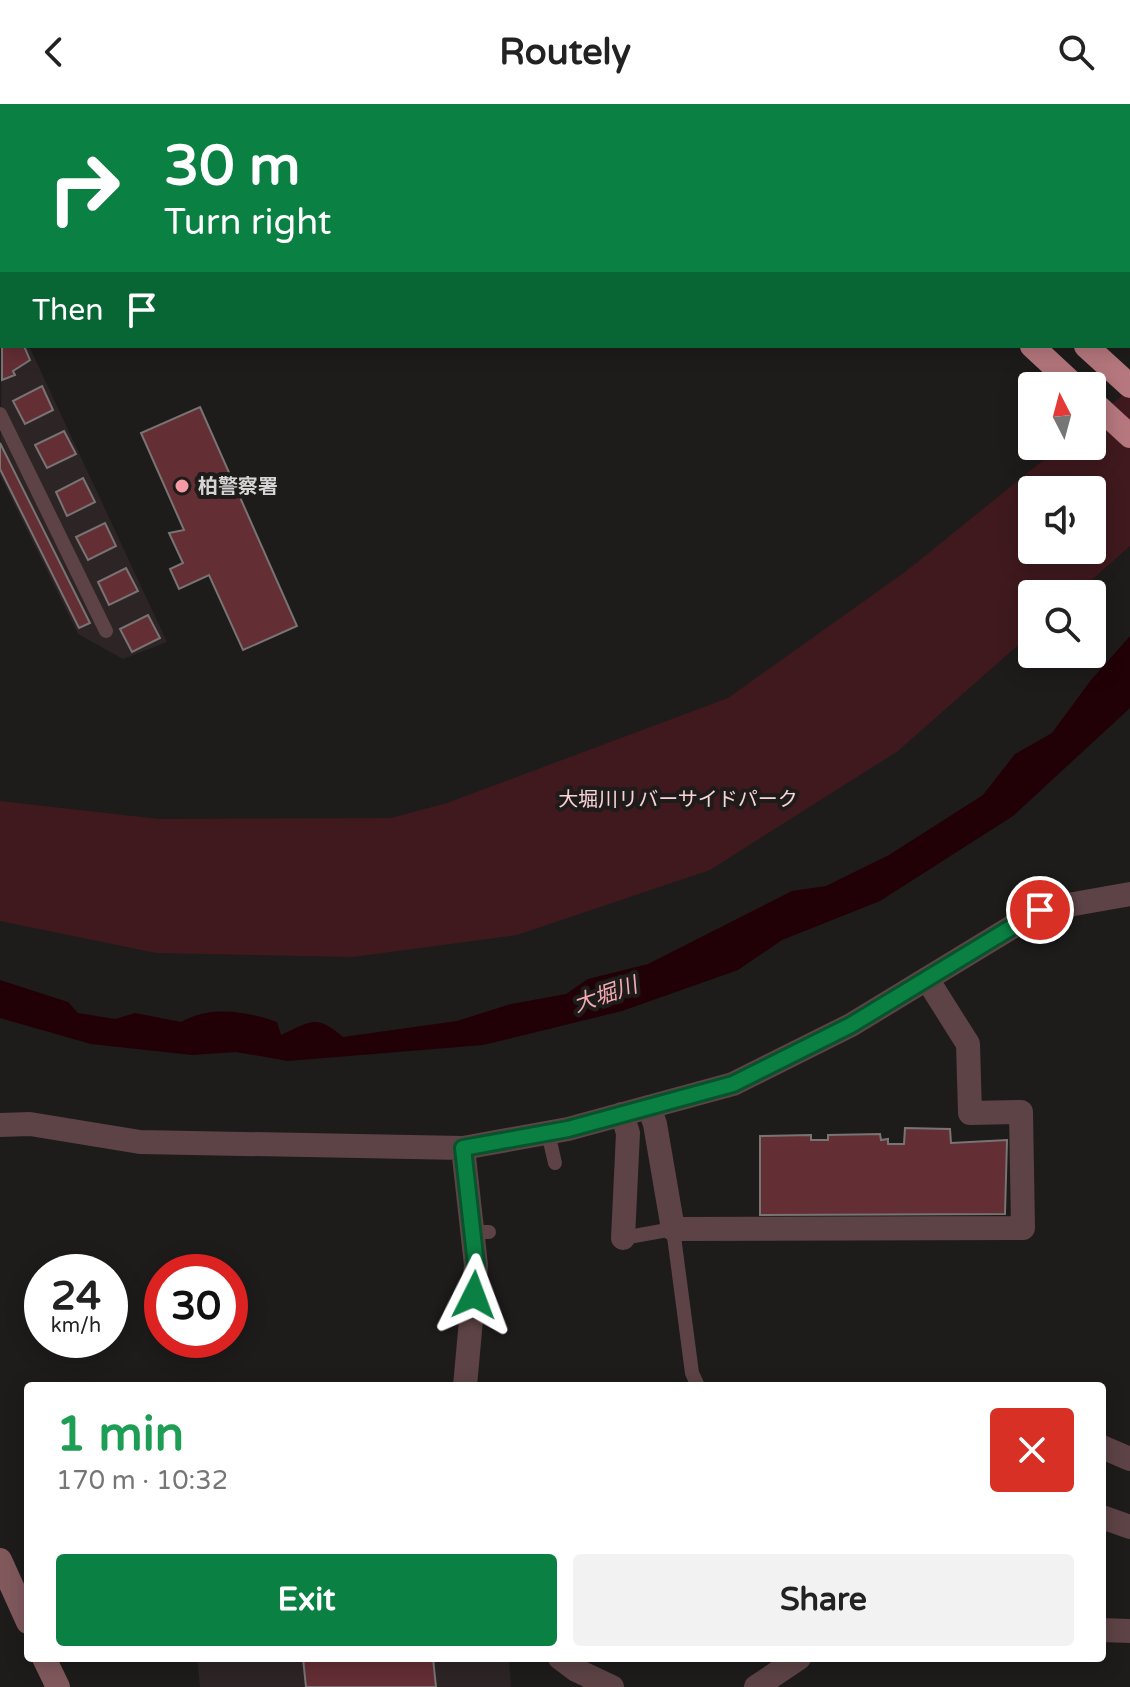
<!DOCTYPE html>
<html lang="en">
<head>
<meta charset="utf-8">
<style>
  :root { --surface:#fff; --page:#f2f2f2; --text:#222; --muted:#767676; --accent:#0b8043 }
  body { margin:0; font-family:"Varela Round","Noto Sans JP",sans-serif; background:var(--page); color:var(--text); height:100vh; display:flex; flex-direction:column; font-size:30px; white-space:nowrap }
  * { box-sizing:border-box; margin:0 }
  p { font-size:26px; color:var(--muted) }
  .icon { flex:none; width:44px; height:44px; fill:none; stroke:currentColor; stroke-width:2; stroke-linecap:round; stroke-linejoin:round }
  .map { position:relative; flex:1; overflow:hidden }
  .details { position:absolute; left:24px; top:1278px; width:1082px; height:280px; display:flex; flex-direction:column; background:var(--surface); border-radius:8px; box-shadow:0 4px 20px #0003 }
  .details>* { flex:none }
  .hud { position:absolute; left:0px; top:0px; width:1130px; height:244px; box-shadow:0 4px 20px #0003; background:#0b8043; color:#fff; overflow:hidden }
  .needle { width:52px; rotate:354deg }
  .controls { position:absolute; left:1018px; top:268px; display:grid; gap:16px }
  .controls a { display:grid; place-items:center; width:88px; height:88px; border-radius:8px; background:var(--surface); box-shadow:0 4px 20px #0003; font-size:40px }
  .speed { position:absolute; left:24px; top:1150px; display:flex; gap:16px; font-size:40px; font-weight:700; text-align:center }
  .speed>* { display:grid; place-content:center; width:104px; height:104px; border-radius:50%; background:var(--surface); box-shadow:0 4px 20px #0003; line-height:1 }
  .speed small { font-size:20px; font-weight:400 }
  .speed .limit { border:12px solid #d22; background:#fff; color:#111 }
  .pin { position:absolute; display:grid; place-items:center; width:68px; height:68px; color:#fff; margin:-34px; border:4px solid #fff; border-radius:50%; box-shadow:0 2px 8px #0007 }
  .me { position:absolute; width:88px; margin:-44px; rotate:3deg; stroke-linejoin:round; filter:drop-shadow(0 0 6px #0008) }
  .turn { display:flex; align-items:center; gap:28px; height:168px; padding:0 32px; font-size:36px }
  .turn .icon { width:104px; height:104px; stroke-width:2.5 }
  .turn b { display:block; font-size:56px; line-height:68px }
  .then { display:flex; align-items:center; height:76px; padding:0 32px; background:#0003; gap:16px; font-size:30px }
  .round { display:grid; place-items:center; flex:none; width:84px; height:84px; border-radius:8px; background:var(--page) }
  .overview { display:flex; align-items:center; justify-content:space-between; height:136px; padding:0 32px }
  h1 { font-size:48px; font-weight:700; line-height:60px; color:#1e9e55 }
  .action { display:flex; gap:16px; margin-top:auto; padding:16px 32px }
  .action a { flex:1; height:92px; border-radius:8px; background:var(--accent); color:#fff; font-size:32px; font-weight:700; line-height:92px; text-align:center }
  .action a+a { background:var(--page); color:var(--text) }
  header { display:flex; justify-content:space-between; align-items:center; height:104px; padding:0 32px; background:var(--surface); font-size:36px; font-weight:700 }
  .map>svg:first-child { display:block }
</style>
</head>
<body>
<header><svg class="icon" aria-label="back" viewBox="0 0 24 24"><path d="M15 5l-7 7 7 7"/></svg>Routely<svg class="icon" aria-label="search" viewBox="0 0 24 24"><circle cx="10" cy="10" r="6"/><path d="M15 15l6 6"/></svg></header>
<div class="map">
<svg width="1130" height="1583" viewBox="0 0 1130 1583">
  <rect width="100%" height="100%" fill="#1e1b1b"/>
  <g fill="#2d2525">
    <polygon points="876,0 1130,0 1130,96 1128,97 1128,2"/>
    <polygon points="2,234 2,242 29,242 167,538 123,555 78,530 0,371"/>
    <polygon points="197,1554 509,1554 511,1583 200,1583"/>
  </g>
  <path fill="#3f191e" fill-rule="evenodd" d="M1130,285V442L1076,490H1032V529L898,647L710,766L517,831L353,853L156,849L0,817V697L159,715L391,714L447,699L728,594L905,468L1061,342H1092V317ZM1032,386H1092V446H1032Z"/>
  <path fill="#210006" d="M1130,532V604L1013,712L880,797L782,836L738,866L622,907L483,941L288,957L236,948L192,951L91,940L0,914V876L68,898L78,909L115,915L135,909L181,918C210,901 246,907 277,918L281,931C312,917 316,910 343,933L457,917L511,900L566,890L588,875L648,860L792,787L826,782L889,751L983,691L1015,650L1052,629L1091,576Z"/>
  <g fill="#642e35" stroke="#787474" stroke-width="2">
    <polygon points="24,242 30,256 13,267 15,271 2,276 2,243"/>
    <polygon points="42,282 53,306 25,320 13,297"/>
    <polygon points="200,303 297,522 243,546 209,471 179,485 170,465 183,459 169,429 184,426 141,329"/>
    <polygon points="64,327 76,350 47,364 35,341"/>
    <polygon points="0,339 90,519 79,524 0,365"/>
    <polygon points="83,374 95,398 67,412 56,388"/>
    <polygon points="105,419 116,442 88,456 76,433"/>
    <polygon points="126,464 138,487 109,501 98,478"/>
    <polygon points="148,511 160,534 132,548 120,525"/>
    <polygon points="905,1024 950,1025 951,1039 1007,1036 1005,1110 760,1111 760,1032 811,1031 811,1036 828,1036 828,1031 880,1030 881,1036 888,1035 888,1040 904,1040"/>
    <polygon points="303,1554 433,1554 436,1583 306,1583"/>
  </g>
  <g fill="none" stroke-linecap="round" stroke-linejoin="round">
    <g stroke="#5d4345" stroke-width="14">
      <polyline points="0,310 106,527"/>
      <polyline points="548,1029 555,1059"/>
      <polyline points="473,1128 489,1128"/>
      <polyline points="623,1134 673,1125 692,1269 698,1282"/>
    </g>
    <g stroke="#5d4345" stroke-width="24">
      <polyline points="1128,137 1130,135"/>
      <polyline points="649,1003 655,1020 673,1125 1023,1124 1021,1008 970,1009 968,940 927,875"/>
      <polyline points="622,1010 628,1029 623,1134"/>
      <polyline points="0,1021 30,1020 140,1038 463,1044 476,1161 465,1282"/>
      <polyline points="463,1044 568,1025 733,980 851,921 1040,806 1130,790"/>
      <polyline points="1102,1343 1130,1355"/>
      <polyline points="1102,1413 1130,1423"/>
      <polyline points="1102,1526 1130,1527"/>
      <polyline points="560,1554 576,1566 612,1583"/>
      <polyline points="756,1583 799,1554"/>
    </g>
    <g stroke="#81595d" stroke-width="24">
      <polyline points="662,2 664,0"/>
      <polyline points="0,193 2,192"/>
      <polyline points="0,1456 28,1518"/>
      <polyline points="44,1554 58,1583"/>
    </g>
    <g stroke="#b6787e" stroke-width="24">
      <polyline points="763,0 766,2"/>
      <polyline points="816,0 818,2"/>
      <polyline points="1032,242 1075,282"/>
      <polyline points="1086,242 1130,282"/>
      <polyline points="1092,297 1130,332"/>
    </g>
  </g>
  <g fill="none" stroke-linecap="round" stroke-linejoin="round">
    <g stroke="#07532c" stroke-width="20">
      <polyline id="route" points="474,1191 476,1161 463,1044 568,1025 733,980 851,921 1040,806"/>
    </g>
    <use href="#route" stroke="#0b8043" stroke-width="14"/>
  </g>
  <circle fill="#f49aa4" stroke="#1e1b1b" stroke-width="3" cx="182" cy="382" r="8"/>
  <g text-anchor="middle" stroke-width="8" stroke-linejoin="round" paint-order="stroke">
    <g font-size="20" font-weight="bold" fill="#d6d4d4" stroke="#1e1b1b" text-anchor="start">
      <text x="198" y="389">柏警察署</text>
    </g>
    <g font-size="20" fill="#fad3d6" stroke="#1e1b1b">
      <text x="678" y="702">大堀川リバーサイドパーク</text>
    </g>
    <g font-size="22" font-style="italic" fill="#f4abb2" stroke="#1e1b1b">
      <text transform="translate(605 890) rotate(-19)" y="8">大堀川</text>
    </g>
  </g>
</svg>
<div class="controls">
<a><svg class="needle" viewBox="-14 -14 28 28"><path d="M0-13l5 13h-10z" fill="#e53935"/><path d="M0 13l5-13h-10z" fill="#767676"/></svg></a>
<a><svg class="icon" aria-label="sound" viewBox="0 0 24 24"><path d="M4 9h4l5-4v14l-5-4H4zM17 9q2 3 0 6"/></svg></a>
<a><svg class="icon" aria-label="search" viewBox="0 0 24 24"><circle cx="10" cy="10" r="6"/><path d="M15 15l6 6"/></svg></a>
</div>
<div class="speed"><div>24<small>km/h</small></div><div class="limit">30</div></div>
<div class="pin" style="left:1040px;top:806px;background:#d93025"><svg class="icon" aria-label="arrive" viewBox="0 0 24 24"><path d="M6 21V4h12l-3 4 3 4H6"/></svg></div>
<svg class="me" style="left:474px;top:1191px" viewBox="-20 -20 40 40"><path d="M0-17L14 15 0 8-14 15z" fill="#0b8043" stroke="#fff" stroke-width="4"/></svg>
<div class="hud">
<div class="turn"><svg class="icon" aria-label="right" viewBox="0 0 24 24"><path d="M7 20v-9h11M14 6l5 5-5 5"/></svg><div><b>30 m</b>Turn right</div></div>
<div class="then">Then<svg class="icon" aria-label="arrive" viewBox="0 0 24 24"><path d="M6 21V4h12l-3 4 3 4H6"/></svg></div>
</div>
<section class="details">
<div class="overview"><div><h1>1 min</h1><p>170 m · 10:32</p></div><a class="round" style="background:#d93025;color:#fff"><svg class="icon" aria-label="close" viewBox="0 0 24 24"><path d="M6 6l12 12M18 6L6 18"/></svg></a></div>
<div class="action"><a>Exit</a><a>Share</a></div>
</section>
</div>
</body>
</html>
